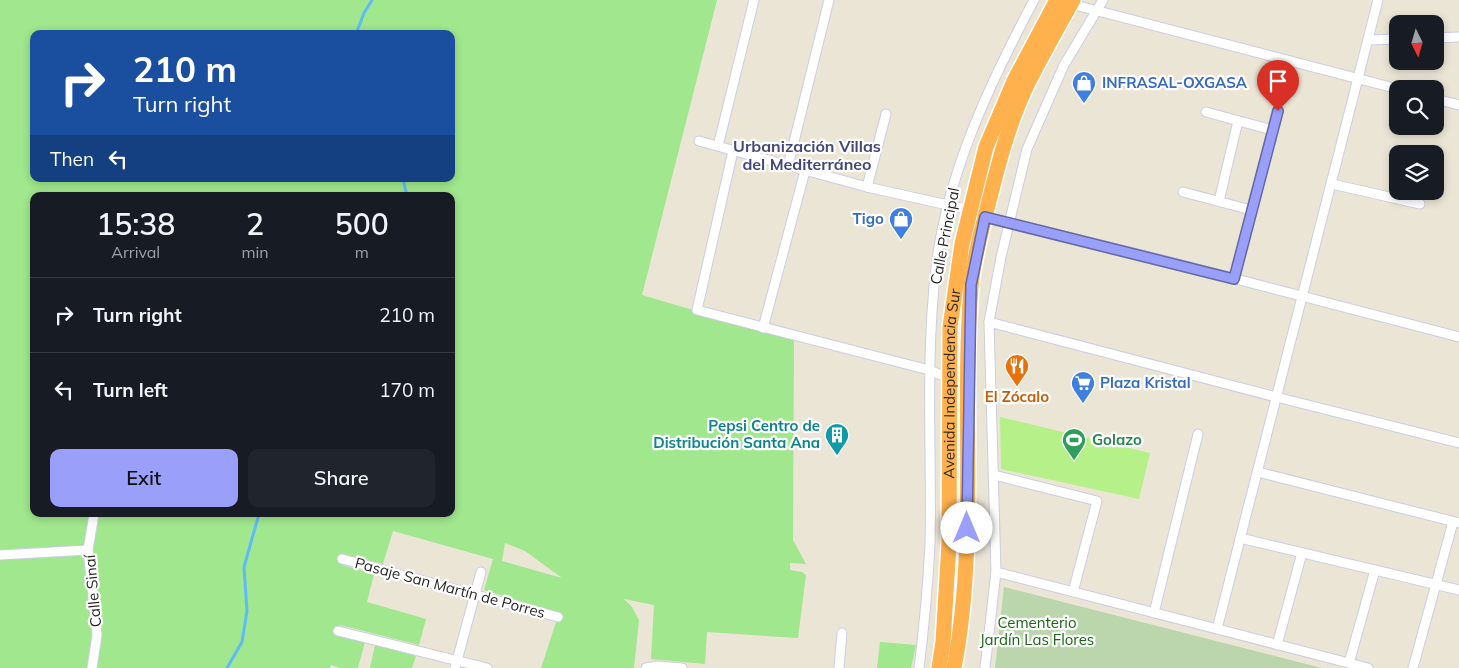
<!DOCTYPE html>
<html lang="en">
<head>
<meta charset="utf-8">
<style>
  :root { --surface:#171b24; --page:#20242c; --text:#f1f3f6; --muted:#9ea1a6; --line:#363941; --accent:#9aa0fa }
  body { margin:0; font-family:Mulish,sans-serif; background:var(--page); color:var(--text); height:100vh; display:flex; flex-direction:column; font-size:19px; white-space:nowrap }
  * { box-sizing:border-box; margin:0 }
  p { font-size:16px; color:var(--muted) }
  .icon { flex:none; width:28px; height:28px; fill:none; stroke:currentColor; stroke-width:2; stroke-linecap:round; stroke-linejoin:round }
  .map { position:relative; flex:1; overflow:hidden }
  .details { position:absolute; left:30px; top:192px; width:425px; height:325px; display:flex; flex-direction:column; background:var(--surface); border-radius:10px; box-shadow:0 2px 8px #0003 }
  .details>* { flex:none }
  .guide { position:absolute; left:30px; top:30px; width:425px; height:152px; border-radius:10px; box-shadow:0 2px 8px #0003; background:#1a4fa0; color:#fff; overflow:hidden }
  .needle { width:32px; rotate:175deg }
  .buttons { position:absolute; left:1389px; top:15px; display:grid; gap:10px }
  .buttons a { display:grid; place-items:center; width:55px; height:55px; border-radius:10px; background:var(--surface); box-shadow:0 2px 8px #0003; font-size:25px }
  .pin { position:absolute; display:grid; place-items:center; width:42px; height:42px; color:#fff; margin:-51px -21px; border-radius:50% 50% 50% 0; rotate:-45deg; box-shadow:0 0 5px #0007 }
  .pin .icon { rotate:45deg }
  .me { position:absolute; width:55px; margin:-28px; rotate:0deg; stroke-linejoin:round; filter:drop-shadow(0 0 4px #0008) }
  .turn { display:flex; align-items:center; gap:18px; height:105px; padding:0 20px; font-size:22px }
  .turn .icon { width:65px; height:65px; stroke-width:2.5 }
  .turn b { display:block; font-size:35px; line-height:42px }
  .then { display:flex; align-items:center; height:48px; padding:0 20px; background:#0003; gap:10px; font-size:19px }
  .eta { display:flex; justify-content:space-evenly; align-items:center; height:85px; text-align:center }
  .eta b { font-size:30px; font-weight:600; line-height:35px }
  .action { display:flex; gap:10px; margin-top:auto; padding:10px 20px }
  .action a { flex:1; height:58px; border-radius:10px; background:var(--accent); color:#111; font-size:20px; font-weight:600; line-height:58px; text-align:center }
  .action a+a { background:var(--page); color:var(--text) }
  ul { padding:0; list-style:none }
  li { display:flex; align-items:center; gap:15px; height:75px; padding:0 20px; border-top:1px solid var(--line) }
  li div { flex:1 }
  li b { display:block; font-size:19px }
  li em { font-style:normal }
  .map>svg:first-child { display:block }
</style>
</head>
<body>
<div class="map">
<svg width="1459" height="668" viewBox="0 0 1459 668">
  <rect width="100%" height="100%" fill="#ebe5d6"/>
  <g fill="#a0e78d" fill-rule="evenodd">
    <path d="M0,0H717L642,295L794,340L793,540L806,564L790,563V570L802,572L806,575L798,638L707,632L705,664L651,659L654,605L624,599L632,607L639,620L634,668H541L559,613L484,590L493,559L393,531L383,564L347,555L342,559V565L374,574L367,602L426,619L419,645L340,625L337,635L365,642L358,668H340L331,665L330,668H0ZM34,34H451V179H34ZM34,196H451V514H34ZM505,543L525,551L562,578L502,561Z"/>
    <polygon points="880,642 916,645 911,668 877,668"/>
    <polygon points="375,645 416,656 412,668 370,668"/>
  </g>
  <polygon fill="#bbd6ac" points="1004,587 1322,668 995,668"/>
  <polygon fill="#b6f088" points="1000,417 1150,453 1139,499 1001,469"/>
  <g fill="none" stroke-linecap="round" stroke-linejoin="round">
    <g stroke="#5fbbf7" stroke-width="3">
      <polyline points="356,34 364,13 372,0"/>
      <polyline points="403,179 407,196"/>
      <polyline points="227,668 242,642 247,611 244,567 259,514"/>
    </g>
    <g stroke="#cccde2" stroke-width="11">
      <g id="street">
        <polyline points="1071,4 1398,89"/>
        <polyline points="1435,38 1459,37"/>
        <polyline points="1368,40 1398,39"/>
        <polyline points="1435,99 1459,105"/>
        <polyline points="1206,112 1272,130"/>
        <polyline points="699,141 867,187 970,210"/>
        <polyline points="718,146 754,0"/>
        <polyline points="733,151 697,310 929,370 948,378"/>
        <polyline points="788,166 829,0"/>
        <polyline points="1332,184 1420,204"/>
        <polyline points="867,187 886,114"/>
        <polyline points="1183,192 1251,210"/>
        <polyline points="1219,201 1238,121"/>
        <polyline points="985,217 1159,259 1459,337"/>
        <polyline points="1234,279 1277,111"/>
        <polyline points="989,322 1276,397 1459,443"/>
        <polyline points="763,328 805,171"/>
        <polyline points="1258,472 1459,523"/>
        <polyline points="994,475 1097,501 1073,592"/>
        <polyline points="1240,538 1459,590"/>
        <polyline points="0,555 88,550"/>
        <polyline points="342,559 558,617"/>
        <polyline points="996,572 1368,668"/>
        <polyline points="1154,613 1198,434"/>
        <polyline points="1217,629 1378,0"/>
        <polyline points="338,631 487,668"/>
        <polyline points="1277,645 1302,553"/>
        <polyline points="1349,663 1375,570"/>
        <polyline points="92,668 97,635 88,550 94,514"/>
        <polyline points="455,668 481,572"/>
        <polyline points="646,668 658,666 682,668"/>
        <polyline points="839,668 842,633"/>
        <path d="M919,668C924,627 928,585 930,544C932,452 925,360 936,268C947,173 990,83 1034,0"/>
        <polyline points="985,668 996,572 989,322 1001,257 1027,149 1064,65 1103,0"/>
        <polyline points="1413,668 1453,522"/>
      </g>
    </g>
    <g stroke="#fff" stroke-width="18">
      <g id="highway">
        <path id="s1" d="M939,668L943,642L949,544L950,327L962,244L986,147L1015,79L1057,0"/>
        <path d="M954,668C978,543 961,413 971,287C973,261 980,237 986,213C997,169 1008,124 1028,83C1042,55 1058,27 1073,0"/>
      </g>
    </g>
    <use href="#street" stroke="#fff" stroke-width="9"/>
    <use href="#highway" stroke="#ffb14d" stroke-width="15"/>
  </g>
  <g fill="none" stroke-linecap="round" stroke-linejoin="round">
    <g stroke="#6468a2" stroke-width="12">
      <polyline id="route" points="967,528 971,285 985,217 1234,279 1278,111"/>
    </g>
    <use href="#route" stroke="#9aa0fa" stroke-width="9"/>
  </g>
  <defs>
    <g id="shop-pin" transform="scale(1.25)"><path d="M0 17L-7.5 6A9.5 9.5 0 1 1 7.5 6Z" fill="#3f7fe0" stroke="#fff"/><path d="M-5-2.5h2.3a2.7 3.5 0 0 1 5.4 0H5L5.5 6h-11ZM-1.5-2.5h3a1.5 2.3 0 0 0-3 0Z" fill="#fff"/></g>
    <g id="restaurant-pin" transform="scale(1.25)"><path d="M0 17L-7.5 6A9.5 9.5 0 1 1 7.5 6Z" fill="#e8710a" stroke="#fff"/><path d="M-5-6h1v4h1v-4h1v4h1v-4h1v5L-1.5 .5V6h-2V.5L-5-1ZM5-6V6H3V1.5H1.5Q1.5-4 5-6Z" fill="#fff"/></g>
    <g id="supermarket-pin" transform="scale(1.25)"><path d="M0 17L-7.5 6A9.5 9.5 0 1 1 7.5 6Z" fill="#3f7fe0" stroke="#fff"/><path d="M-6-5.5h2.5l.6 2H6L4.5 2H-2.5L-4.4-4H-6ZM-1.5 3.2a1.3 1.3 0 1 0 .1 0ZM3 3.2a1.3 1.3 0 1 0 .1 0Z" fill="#fff"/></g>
    <g id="building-pin" transform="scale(1.25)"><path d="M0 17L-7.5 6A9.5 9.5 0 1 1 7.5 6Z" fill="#0f9aa8" stroke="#fff"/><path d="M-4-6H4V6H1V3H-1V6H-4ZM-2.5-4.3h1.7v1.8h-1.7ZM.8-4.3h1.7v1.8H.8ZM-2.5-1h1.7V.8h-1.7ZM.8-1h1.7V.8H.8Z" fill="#fff"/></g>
    <g id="stadium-pin" transform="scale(1.25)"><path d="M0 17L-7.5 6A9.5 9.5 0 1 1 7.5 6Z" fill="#2e9e5b" stroke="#fff"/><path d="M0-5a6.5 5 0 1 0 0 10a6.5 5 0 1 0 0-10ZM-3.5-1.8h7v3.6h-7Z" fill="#fff"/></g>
  </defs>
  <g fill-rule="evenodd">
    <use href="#shop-pin" x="1084" y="83"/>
    <use href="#shop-pin" x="901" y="219"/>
    <use href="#restaurant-pin" x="1017" y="366"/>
    <use href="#supermarket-pin" x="1083" y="383"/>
    <use href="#building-pin" x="837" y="435"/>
    <use href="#stadium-pin" x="1074" y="440"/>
  </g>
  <g text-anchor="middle" stroke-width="4.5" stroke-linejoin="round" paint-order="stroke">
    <g font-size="15" font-weight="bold" fill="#366cbe" stroke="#fff" text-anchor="start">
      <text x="1102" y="88">INFRASAL-OXGASA</text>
      <text x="884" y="224" text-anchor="end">Tigo</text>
      <text x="1100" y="388">Plaza Kristal</text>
    </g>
    <g font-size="15" fill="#272727" stroke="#fff">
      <text transform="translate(945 236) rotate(-79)" y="5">Calle Principal</text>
      <text dy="5" stroke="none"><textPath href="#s1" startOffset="285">Avenida Independencia Sur</textPath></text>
      <text transform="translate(450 588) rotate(15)" y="5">Pasaje San Martín de Porres</text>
      <text transform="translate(93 591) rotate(-95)" y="5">Calle Sinaí</text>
    </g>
    <g font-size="15" font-weight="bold" fill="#c56008" stroke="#fff">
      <text x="1017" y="402">El Zócalo</text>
    </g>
    <g font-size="15" font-weight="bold" fill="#0d838f" stroke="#fff" text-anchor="end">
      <text x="820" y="431">Pepsi Centro de<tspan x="820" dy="17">Distribución Santa Ana</tspan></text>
    </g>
    <g font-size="15" font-weight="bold" fill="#27864d" stroke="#fff" text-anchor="start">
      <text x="1092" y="445">Golazo</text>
    </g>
    <g font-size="15" fill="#1a6713" stroke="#fff">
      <text x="1037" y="628">Cementerio<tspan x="1037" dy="17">Jardín Las Flores</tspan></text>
    </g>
    <g font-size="16" font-weight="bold" fill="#44477a" stroke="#fff">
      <text x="807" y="152">Urbanización Villas<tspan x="807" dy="18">del Mediterráneo</tspan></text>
    </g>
  </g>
</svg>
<div class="buttons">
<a><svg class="needle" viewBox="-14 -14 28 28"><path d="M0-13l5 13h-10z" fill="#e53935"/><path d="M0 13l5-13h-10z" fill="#9ea1a6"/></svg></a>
<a><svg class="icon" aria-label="search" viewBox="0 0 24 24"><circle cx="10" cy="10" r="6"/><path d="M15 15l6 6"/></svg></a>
<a><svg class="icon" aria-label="layers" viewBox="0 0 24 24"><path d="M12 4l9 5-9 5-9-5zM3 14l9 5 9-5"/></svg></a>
</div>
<div class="pin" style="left:1278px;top:111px;background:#d93025"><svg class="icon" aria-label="arrive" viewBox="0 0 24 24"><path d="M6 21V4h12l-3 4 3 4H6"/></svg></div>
<svg class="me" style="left:967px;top:528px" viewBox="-20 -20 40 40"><circle r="19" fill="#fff"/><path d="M0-13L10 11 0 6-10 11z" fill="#9aa0fa"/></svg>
<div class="guide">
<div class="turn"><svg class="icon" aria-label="right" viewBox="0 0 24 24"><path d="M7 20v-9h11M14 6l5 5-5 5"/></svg><div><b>210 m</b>Turn right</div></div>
<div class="then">Then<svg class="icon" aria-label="left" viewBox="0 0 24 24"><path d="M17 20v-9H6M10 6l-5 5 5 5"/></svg></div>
</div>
<section class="details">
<div class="eta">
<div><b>15:38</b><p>Arrival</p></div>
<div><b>2</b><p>min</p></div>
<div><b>500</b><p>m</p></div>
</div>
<ul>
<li><svg class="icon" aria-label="right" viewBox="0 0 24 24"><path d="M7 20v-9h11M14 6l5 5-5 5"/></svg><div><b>Turn right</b></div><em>210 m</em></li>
<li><svg class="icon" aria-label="left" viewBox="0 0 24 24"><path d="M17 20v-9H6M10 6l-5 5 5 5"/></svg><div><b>Turn left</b></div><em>170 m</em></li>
</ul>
<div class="action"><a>Exit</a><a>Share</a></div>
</section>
</div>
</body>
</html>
